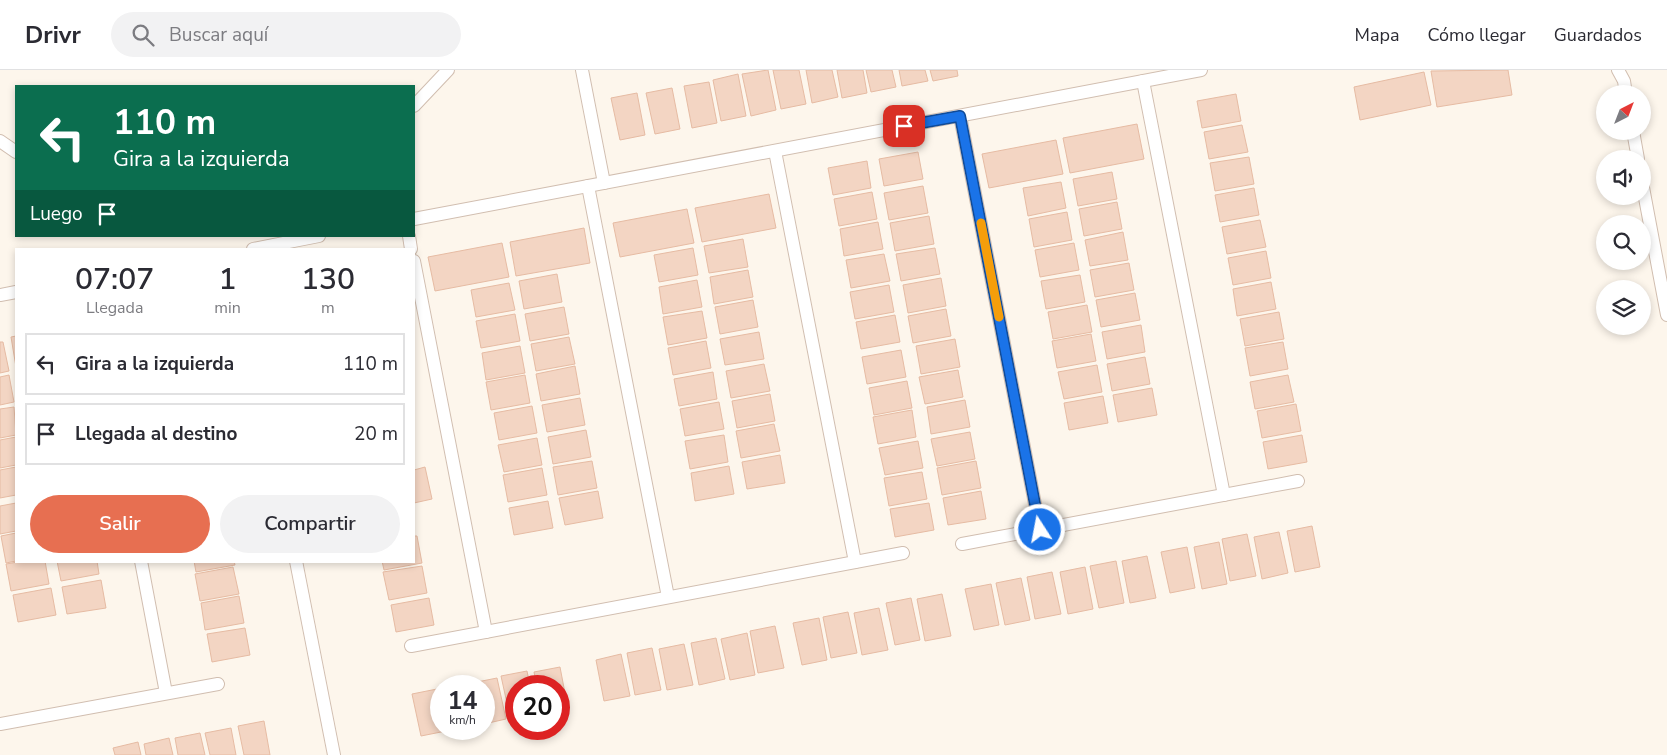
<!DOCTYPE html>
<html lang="es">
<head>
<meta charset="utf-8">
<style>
  :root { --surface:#fff; --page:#f2f2f3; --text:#2b2b33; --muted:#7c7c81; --line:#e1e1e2; --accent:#e76f51 }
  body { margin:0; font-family:"Nunito Sans",sans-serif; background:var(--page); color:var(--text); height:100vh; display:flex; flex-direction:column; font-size:19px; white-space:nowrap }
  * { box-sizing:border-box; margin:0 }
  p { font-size:16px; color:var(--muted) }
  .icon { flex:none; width:28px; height:28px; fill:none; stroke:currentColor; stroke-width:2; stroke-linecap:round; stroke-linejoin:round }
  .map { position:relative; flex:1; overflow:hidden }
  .details { position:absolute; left:15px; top:178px; width:400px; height:315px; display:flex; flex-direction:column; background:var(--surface); border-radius:0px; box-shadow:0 2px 8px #0003 }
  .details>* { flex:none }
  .banner { position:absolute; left:15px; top:15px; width:400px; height:152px; border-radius:0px; box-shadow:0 2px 8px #0003; background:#0b6e4f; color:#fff; overflow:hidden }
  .needle { width:32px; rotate:42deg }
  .tools { position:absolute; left:1596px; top:15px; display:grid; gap:10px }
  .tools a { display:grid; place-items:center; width:55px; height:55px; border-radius:50%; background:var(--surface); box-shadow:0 2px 8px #0003; font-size:25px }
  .speed { position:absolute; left:430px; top:605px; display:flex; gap:10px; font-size:25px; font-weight:700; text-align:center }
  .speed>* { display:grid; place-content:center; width:65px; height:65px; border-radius:50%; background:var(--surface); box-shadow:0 2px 8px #0003; line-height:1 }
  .speed small { font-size:12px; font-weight:400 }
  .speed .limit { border:8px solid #d22; background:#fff; color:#111 }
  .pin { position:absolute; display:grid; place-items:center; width:42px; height:42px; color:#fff; margin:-21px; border-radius:10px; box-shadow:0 2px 8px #0006 }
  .me { position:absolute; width:55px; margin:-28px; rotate:349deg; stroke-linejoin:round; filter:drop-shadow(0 0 4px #0008) }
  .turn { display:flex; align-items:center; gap:18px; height:105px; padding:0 15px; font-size:22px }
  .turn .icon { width:65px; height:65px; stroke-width:2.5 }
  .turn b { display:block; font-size:35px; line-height:42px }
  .then { display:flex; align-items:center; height:48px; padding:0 15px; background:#0003; gap:10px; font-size:19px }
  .eta { display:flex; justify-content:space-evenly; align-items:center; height:85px; text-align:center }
  .eta b { font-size:30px; font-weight:600; line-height:35px }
  .cta { display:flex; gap:10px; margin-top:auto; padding:10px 15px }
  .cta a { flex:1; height:58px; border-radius:30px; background:var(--accent); color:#fff; font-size:20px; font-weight:600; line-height:58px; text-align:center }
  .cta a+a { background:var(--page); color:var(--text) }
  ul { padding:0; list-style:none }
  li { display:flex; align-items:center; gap:15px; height:62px; margin:0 10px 8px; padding:0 5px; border:2px solid var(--line); border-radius:0px }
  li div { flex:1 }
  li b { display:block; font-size:19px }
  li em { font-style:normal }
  header { display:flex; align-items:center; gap:30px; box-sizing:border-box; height:70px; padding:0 25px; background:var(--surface); border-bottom:1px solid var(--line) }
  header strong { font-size:24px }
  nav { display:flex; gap:28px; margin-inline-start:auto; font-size:18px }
  .search { width:350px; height:45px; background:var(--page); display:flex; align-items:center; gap:12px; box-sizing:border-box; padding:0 18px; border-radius:28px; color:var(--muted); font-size:19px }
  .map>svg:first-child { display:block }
</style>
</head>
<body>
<header>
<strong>Drivr</strong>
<div class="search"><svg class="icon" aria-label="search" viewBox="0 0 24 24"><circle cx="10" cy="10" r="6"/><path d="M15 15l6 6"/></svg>Buscar aquí</div>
<nav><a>Mapa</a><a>Cómo llegar</a><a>Guardados</a></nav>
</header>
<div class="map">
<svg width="1667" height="685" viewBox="0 0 1667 685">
  <rect width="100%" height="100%" fill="#fdf6ec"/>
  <g fill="#f3d5c3" stroke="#e6bba3">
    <polygon points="768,0 776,40 751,46 742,4"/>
    <polygon points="773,0 799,0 806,34 781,39"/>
    <polygon points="806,0 832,0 838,27 812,33"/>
    <polygon points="837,0 863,0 867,23 842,28"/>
    <polygon points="866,0 892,0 896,17 871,22"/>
    <polygon points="899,0 925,0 928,11 902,16"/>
    <polygon points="930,0 957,0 958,6 933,11"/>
    <polygon points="1508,0 1512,25 1437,37 1431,1"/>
    <polygon points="1424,2 1431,35 1360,50 1354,17"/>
    <polygon points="738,4 746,46 721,51 713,10"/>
    <polygon points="709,12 717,53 692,58 684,16"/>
    <polygon points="672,18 680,59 655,64 646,23"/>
    <polygon points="637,23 645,65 620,70 611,28"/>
    <polygon points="1236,24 1241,51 1202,58 1197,31"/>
    <polygon points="1137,54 1144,89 1070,103 1063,68"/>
    <polygon points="1242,55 1248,82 1209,89 1204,62"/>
    <polygon points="1056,70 1063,104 989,118 982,84"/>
    <polygon points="918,82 923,109 884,116 879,89"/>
    <polygon points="1249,87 1254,114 1215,121 1210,93"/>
    <polygon points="867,91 871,118 833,125 828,98"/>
    <polygon points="1112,102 1117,129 1078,136 1073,109"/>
    <polygon points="1061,112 1066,138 1028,146 1023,118"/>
    <polygon points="923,116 928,143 889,150 884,123"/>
    <polygon points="1254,118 1259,145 1220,152 1215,125"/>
    <polygon points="872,122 877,149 839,156 834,129"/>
    <polygon points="769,124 776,158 702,172 695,138"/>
    <polygon points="1117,132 1122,159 1084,166 1079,139"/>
    <polygon points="687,139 694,173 620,187 613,153"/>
    <polygon points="1067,142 1072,170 1034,177 1029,149"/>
    <polygon points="929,146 934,174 895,181 890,153"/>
    <polygon points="1260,150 1266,177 1227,184 1222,157"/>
    <polygon points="878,152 883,179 844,186 840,159"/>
    <polygon points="584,158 590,193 516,206 510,172"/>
    <polygon points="1123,162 1128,190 1090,196 1085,170"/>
    <polygon points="743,169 748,197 709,203 704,176"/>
    <polygon points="502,173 509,207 435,221 428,187"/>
    <polygon points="1074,173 1079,200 1040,207 1035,180"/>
    <polygon points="693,178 698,205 659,212 654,185"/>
    <polygon points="935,178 940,204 901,211 896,184"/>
    <polygon points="1266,181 1271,208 1233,215 1228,188"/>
    <polygon points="884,184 890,211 851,218 846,190"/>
    <polygon points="1129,193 1134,220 1095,227 1090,200"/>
    <polygon points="748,200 753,227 714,234 710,207"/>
    <polygon points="557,204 562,232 524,239 519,211"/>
    <polygon points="1080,205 1085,232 1046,239 1041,211"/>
    <polygon points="941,208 946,236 908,243 903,215"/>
    <polygon points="697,210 702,237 663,244 659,217"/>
    <polygon points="1271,212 1276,239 1237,246 1233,219"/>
    <polygon points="509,213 515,240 476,247 471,220"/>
    <polygon points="889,215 894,242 855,249 850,222"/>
    <polygon points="1135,223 1140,250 1101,257 1096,230"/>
    <polygon points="753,230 758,257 720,264 715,237"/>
    <polygon points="1087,235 1092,262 1053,269 1048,242"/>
    <polygon points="564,237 569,264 530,271 525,244"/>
    <polygon points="946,239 951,266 913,273 908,246"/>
    <polygon points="702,241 707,268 668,275 663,247"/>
    <polygon points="1279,242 1284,269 1245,276 1240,249"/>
    <polygon points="515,244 520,271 481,278 476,251"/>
    <polygon points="895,245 900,272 861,279 856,252"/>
    <polygon points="1141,255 1145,282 1107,289 1102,262"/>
    <polygon points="759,262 764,289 725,295 720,269"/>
    <polygon points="1091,264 1096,291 1057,298 1052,271"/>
    <polygon points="16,266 16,297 11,267"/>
    <polygon points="569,267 575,294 536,301 531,274"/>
    <polygon points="955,269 960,297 921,304 916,276"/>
    <polygon points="706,271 711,298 673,305 668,278"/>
    <polygon points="0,272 3,272 9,301 0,303"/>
    <polygon points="1283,272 1288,299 1250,306 1245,278"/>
    <polygon points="520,276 525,303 486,310 482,283"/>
    <polygon points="901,280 906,307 867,314 862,287"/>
    <polygon points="1145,287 1150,314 1112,321 1107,294"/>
    <polygon points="764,294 770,321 731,328 726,301"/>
    <polygon points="1097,295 1102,322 1064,329 1058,302"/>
    <polygon points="575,296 580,324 541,331 536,304"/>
    <polygon points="958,300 963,327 925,334 919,307"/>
    <polygon points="713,302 717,329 679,336 674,309"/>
    <polygon points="9,305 14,332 0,335 0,307"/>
    <polygon points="525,305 530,333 491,340 486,312"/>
    <polygon points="1288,305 1294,332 1255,339 1250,312"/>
    <polygon points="907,311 912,338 874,345 869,318"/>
    <polygon points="1152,318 1157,345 1118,352 1113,325"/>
    <polygon points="770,324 775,351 737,358 732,331"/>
    <polygon points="1103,326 1108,353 1069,360 1064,333"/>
    <polygon points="580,328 585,355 547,362 542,335"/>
    <polygon points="965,330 970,357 931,364 927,337"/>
    <polygon points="719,332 724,359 685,366 680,339"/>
    <polygon points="1296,334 1301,361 1262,368 1257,341"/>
    <polygon points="532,336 537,363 499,370 494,343"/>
    <polygon points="14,337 16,365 0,368 0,339"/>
    <polygon points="912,340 916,367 878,374 873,347"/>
    <polygon points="774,354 780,381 741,388 736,361"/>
    <polygon points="586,360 591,387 553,394 548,367"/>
    <polygon points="970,362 975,389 937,396 931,369"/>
    <polygon points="724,365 728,392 690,399 685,371"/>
    <polygon points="1302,365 1307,392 1268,399 1263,372"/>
    <polygon points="16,367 16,395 0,398 0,370"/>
    <polygon points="537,368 542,395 504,402 498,375"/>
    <polygon points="918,371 923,398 885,405 879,378"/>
    <polygon points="780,385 785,413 747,419 742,392"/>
    <polygon points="592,391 597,418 558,425 553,397"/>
    <polygon points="976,391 981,418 942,425 937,398"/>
    <polygon points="729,396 734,424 695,431 691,403"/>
    <polygon points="16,397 16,425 0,428 0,400"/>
    <polygon points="425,397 432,429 414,433 414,400"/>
    <polygon points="542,398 547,425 508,432 503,405"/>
    <polygon points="922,402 927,429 889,436 884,408"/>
    <polygon points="598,421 603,448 565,455 559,428"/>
    <polygon points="981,421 986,449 948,455 943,428"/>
    <polygon points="548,431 553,458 514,465 509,438"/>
    <polygon points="16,433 16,461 0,464 0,436"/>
    <polygon points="929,433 934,460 895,467 890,439"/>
    <polygon points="1312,456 1320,497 1295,502 1287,461"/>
    <polygon points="1279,462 1288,503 1262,509 1254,467"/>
    <polygon points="16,463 16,491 6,493 1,466"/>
    <polygon points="1247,464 1256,506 1230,511 1222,469"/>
    <polygon points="414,466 417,466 422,493 384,500 382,491 414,491"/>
    <polygon points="1219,472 1227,514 1202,519 1194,477"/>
    <polygon points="1187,477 1195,518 1170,523 1161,482"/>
    <polygon points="1147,486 1156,528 1130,533 1122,491"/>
    <polygon points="24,491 45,491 49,514 11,521 6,494"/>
    <polygon points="57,491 97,491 99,504 61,511"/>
    <polygon points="194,491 234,491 235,495 196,502"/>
    <polygon points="1116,491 1124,533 1099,538 1090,496"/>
    <polygon points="422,496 427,523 389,530 383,502"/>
    <polygon points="233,497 239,524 200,531 195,504"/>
    <polygon points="1085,497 1093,539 1068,544 1060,502"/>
    <polygon points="1052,502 1061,544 1035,549 1027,507"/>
    <polygon points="1021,508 1030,550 1005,555 996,513"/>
    <polygon points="101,510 106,538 67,544 62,517"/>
    <polygon points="991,514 999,555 974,560 965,519"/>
    <polygon points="51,518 56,545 18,552 13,525"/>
    <polygon points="942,524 951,566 925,571 917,529"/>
    <polygon points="239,526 244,553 205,560 201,533"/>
    <polygon points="429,528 434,555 396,562 391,535"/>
    <polygon points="911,528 920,570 895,575 886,533"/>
    <polygon points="879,538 888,580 862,585 854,543"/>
    <polygon points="848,542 857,583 831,588 823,547"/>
    <polygon points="819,548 827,590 802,595 793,553"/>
    <polygon points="775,556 784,598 758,603 750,561"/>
    <polygon points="245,558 250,585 212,592 207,564"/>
    <polygon points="747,563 755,605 730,610 721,569"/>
    <polygon points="716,568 725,609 699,615 691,573"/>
    <polygon points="684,574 693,615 667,620 659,579"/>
    <polygon points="652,578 661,620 635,625 627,583"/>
    <polygon points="621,584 630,626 604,631 596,590"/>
    <polygon points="560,597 568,639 559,641 559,616 537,616 534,602"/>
    <polygon points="527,601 530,616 516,616 516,646 510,647 501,606"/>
    <polygon points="497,608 506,649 484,654 484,616 473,616 472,613"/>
    <polygon points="437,619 441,638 441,659 446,661 421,666 412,624"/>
    <polygon points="264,651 270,685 244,685 238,656"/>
    <polygon points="231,658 236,685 210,685 205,663"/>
    <polygon points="200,663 205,685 178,685 175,668"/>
    <polygon points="169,668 173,685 146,685 144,674"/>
    <polygon points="138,672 141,685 115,685 113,678"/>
  </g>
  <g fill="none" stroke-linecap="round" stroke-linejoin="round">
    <g stroke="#d1beb0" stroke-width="14">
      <g id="service">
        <polyline points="582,0 604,113"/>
        <polyline points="1618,0 1624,11 1626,24"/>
        <polyline points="1143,11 1224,425"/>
        <polyline points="414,36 448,0"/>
        <polyline points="960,46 1040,460"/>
        <polyline points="1633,61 1638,89"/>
        <polyline points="0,71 16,82"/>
        <polyline points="775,81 855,492"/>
        <polyline points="1642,112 1667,245"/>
        <polyline points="588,116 668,527"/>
        <polyline points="414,149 1201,0"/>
        <polyline points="409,166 411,179"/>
        <polyline points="253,179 319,166"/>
        <polyline points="414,191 486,562"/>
        <polyline points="0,225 16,222"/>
        <polyline points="962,474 1298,411"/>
        <polyline points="141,491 166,623"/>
        <polyline points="296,491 334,685"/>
        <polyline points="411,576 903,483"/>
        <polyline points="0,654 218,614"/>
      </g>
    </g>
    <use href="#service" stroke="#fff" stroke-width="12"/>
  </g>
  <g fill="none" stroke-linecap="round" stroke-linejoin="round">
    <g stroke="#114b97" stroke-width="12">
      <polyline id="route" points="904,56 960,46 1040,460"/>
    </g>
    <use href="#route" stroke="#1a73e8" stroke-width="9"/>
    <polyline stroke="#f59e0b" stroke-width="9" points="981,153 999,247"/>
  </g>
</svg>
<div class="tools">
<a><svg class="needle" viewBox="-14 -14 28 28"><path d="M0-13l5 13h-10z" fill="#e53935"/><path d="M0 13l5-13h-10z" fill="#7c7c81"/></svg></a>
<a><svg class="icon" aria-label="sound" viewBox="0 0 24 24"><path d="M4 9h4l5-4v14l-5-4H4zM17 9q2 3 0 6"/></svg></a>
<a><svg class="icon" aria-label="search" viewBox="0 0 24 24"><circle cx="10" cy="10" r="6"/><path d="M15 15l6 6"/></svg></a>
<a><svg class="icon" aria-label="layers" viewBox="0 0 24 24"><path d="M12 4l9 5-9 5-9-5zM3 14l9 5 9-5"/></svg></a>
</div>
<div class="speed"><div>14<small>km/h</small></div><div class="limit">20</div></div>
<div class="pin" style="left:904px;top:56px;background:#d93025"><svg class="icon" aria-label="arrive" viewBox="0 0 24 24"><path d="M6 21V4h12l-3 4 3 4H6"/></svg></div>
<svg class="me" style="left:1040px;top:460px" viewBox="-20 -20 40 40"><circle r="17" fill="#1a73e8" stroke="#fff" stroke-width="3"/><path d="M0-11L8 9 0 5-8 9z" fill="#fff"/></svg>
<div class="banner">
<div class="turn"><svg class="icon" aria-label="left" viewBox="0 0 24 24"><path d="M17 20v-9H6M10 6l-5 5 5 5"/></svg><div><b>110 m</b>Gira a la izquierda</div></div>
<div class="then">Luego<svg class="icon" aria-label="arrive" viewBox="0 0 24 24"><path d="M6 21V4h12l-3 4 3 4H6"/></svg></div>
</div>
<section class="details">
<div class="eta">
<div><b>07:07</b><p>Llegada</p></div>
<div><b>1</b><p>min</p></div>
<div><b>130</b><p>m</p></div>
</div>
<ul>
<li><svg class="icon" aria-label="left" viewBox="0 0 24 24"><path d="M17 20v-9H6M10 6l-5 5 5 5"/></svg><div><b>Gira a la izquierda</b></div><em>110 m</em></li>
<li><svg class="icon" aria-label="arrive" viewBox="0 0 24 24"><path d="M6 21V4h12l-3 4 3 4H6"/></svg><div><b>Llegada al destino</b></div><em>20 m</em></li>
</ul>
<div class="cta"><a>Salir</a><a>Compartir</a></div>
</section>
</div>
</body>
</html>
